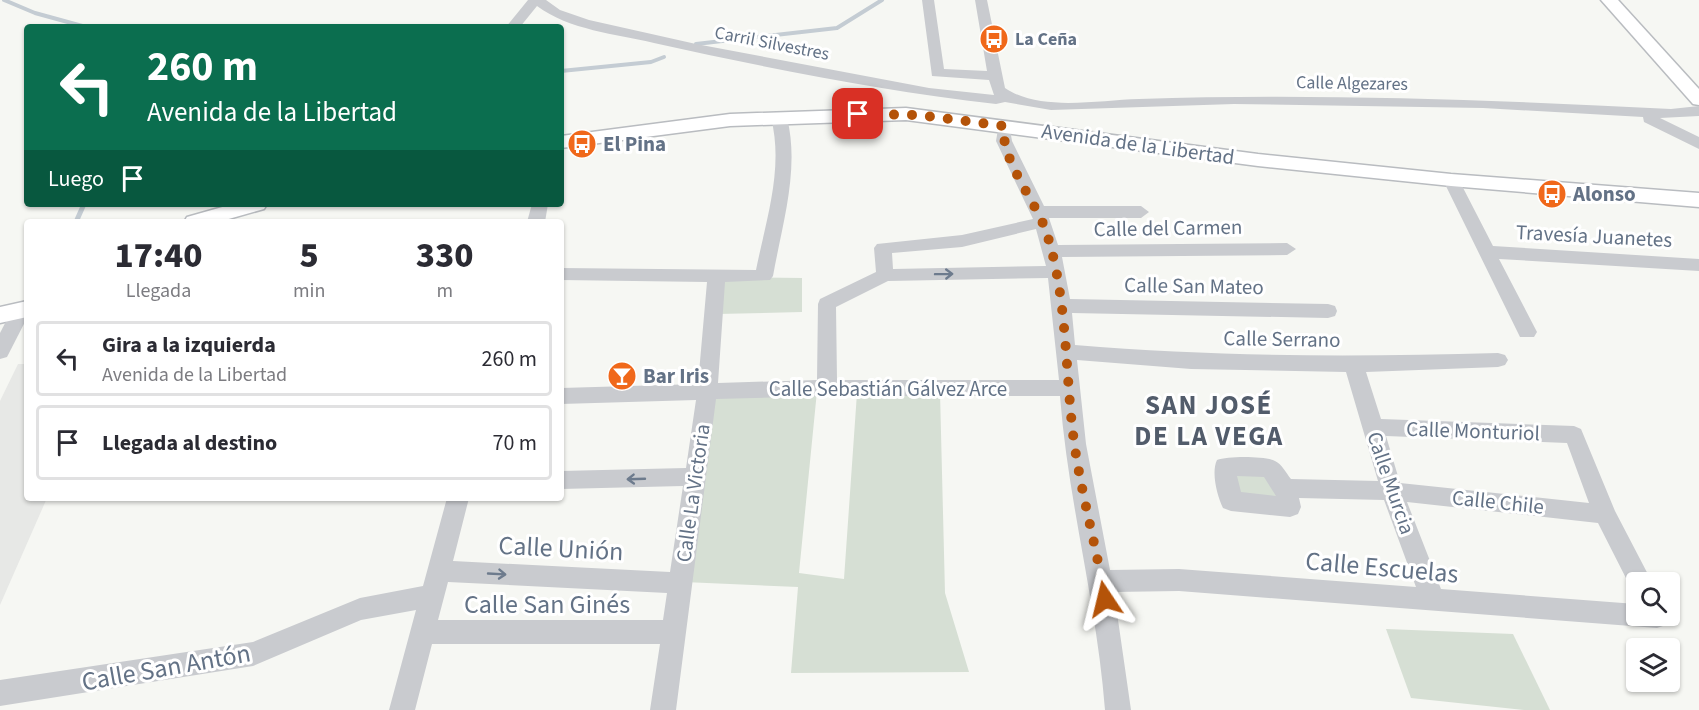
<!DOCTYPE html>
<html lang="es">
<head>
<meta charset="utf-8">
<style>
  :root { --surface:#fff; --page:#f2f2f3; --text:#2b2b33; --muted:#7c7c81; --line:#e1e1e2 }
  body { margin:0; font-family:"Source Sans 3",sans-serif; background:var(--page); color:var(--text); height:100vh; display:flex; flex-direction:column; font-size:22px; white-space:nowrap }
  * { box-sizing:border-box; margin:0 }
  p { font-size:20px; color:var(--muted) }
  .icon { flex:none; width:33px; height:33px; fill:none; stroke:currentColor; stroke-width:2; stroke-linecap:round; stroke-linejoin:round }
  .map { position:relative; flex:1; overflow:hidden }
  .sheet { position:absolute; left:24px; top:219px; width:540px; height:282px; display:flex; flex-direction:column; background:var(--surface); border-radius:6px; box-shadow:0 2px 4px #0004 }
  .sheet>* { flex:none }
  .top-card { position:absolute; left:24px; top:24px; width:540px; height:183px; border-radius:6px; box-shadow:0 2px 4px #0004; background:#0b6e4f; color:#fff; overflow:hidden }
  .controls { position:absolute; left:1626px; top:572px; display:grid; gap:12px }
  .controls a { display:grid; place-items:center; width:54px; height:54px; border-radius:6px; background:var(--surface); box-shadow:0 2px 4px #0004; font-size:30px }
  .pin { position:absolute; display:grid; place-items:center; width:51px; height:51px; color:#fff; margin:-26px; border-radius:12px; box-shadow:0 3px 9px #0006 }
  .me { position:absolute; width:66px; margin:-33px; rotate:350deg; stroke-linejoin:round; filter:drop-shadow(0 0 4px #0008) }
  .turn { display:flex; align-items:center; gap:21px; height:126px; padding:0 24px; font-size:27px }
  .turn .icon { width:78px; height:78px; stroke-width:2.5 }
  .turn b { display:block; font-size:42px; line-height:51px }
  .then { display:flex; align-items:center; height:57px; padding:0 24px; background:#0003; gap:12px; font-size:22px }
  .eta { display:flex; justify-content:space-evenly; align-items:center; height:102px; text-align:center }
  .eta b { font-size:36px; font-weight:800; line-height:42px }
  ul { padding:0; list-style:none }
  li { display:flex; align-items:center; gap:18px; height:75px; margin:0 12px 9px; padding:0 12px; border:3px solid var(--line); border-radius:6px }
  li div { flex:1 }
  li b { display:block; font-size:22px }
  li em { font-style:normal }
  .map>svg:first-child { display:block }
</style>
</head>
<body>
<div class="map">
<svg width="1699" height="710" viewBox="0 0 1699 710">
  <rect width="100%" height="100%" fill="#f6f7f3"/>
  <polygon fill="#e7e8e6" points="18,364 27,364 27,498 47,498 0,605 0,401"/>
  <g fill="#d6dfd4">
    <polygon points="720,277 802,278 802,312 717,314"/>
    <polygon points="817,391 799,573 844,579 857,393 940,392 945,593 969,672 791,673 798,587 684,582 709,393"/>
    <polygon points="1235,471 1276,476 1284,503 1235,498"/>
    <polygon points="1386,629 1513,634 1550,710 1524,710 1411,698"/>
  </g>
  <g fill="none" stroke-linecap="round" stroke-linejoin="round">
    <g stroke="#c4ccd3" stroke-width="4">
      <polyline points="4,0 35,13 86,27"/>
      <polyline points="696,44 837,28 882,0"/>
      <polyline points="561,71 651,62 664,57"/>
    </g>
    <polyline stroke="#c4ccd3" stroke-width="5" points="76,222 84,204"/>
    <g stroke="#b9bcc0" stroke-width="3">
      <g id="major">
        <polygon points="1601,0 1618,0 1699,89 1699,105 1693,104"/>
        <polygon points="906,108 1258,154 1451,174 1699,193 1699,207 1451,186 1258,166 906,120 730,126 561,148 561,136 730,114"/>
        <polygon points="233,204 267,204 264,209 218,222 184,222 187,217"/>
        <polygon points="27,301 27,317 0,323 0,307"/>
      </g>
    </g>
    <g fill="#c9cbcf" fill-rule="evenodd">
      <path d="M528,0H546L560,10L589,20L696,44L929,88L994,95L989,80L932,76L922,0H934L944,69L987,71L975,0H987L1005,88C1040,112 1098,100 1139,99C1316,93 1494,100 1671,109L1699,106V116L1660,118L1699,137V149L1644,122L1643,117L1483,108L1234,104L1051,110L1005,102L996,104C881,91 767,68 654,43C616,34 569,30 537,6L520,27H506Z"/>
      <path d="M779,113L787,118C800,169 782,225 773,276L770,280L725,282L718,383L817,380L818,304L820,299L876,272L874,248L877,244L962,235L1033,219L996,141L999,123H1009L1012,141L1044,206H1141L1149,212L1141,218H1049L1058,245L1287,243L1296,249L1287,255L1062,257L1070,299L1328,304L1335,306L1337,311L1335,316L1328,318L1072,313L1075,345C1219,357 1354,357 1498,353L1505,355L1508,360L1505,365L1498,367L1366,372L1381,419L1574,426L1581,429L1615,511L1652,582H1636V592L1632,590L1598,523L1407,502L1441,589L1636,604V615H1668L1666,625L1657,628L1179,591L1114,592L1131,710H1105C1097,604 1068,502 1060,396H827L716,399L676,710H650L660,644H432L415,710H389L416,610L361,620L253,666L0,706V680L253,642L360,598L423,586L447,498H469L453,561L670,572L683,486L561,489V471L686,468L696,400L561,404V388L698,384L707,282L561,280V268L756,270C766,220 784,168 771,118ZM1036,229L1046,266L893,269L892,253L962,247ZM1048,278L1059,380H837L836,307L888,281ZM1077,360L1191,369L1346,372L1378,481L1291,479C1286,473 1282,464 1275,461C1265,456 1228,456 1217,460C1211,472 1217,496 1223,508L1231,511L1290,517L1298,514L1301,507L1299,498L1384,500L1416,587L1179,569L1110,570L1086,444ZM1386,436L1567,443L1589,503L1400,483ZM1237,476L1264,477L1276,496L1241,492ZM448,582L667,593L663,620H438Z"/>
      <polygon points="1451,175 1459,180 1493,246 1699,259 1699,271 1499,259 1537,332 1534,337 1520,337 1443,180"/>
      <polygon points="532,204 548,204 545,222 527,222"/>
      <polygon points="21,304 27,306 27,318 7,357 0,359 0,333 14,306"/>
    </g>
    <use href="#major" fill="#fff" fill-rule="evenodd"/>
  </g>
  <defs><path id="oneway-shaft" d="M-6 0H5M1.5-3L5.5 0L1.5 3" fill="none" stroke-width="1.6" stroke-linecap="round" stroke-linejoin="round" transform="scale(1.5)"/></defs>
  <g stroke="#6d7b8d">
    <use href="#oneway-shaft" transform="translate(944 274) rotate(-1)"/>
    <use href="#oneway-shaft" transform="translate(636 479) rotate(178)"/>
    <use href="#oneway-shaft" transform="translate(497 574) rotate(3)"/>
  </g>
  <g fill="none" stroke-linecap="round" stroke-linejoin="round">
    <path stroke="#b45309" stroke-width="10" stroke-dasharray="0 18" d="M858,114L919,115L1004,126C1000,159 1035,200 1046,231C1067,295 1065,367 1073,434C1080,490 1096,544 1105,599"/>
  </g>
  <defs>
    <g id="bus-disc" transform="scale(1.5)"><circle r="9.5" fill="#f0681a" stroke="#fff"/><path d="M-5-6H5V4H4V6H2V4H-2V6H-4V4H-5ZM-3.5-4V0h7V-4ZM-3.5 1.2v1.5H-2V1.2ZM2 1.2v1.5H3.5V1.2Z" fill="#fff"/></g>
    <g id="bar-disc" transform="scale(1.5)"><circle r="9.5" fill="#f0681a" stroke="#fff"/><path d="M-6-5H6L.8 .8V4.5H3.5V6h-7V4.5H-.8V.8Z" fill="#fff"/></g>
  </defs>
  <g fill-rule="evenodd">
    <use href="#bus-disc" x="994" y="39"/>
    <use href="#bus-disc" x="582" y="144"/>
    <use href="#bus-disc" x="1552" y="194"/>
    <use href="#bar-disc" x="622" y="376"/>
  </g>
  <g text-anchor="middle" stroke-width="6" stroke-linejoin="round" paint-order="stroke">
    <g font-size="18" font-weight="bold" fill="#637286" stroke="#fff" text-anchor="start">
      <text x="1015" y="45">La Ceña</text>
    </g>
    <g font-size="18" fill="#637286" stroke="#fff">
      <text transform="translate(772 43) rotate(11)" y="6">Carril Silvestres</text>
      <text transform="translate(1352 83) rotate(1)" y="6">Calle Algezares</text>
    </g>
    <g font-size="21" font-weight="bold" fill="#637286" stroke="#fff" text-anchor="start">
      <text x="603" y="151">El Pina</text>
      <text x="1573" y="201">Alonso</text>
      <text x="643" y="383">Bar Iris</text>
    </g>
    <g font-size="21" fill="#637286" stroke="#fff">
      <text transform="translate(1138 144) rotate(8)" y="7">Avenida de la Libertad</text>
      <text transform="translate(1168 228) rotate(-1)" y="7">Calle del Carmen</text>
      <text transform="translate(1594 236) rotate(3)" y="7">Travesía Juanetes</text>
      <text transform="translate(1194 286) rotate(1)" y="7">Calle San Mateo</text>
      <text transform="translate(1282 339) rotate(1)" y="7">Calle Serrano</text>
      <text x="888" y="396">Calle Sebastián Gálvez Arce</text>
      <text transform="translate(1473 431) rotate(2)" y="7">Calle Monturiol</text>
      <text transform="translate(1391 483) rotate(71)" y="7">Calle Murcia</text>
      <text transform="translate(693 493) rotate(-82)" y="7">Calle La Victoria</text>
      <text transform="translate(1498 502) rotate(6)" y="7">Calle Chile</text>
    </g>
    <g font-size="26" fill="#637286" stroke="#fff">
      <text transform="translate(561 548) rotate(3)" y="9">Calle Unión</text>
      <text transform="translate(1382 567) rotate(5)" y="9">Calle Escuelas</text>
      <text x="547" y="613">Calle San Ginés</text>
      <text transform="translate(166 667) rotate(-10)" y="9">Calle San Antón</text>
    </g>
    <g font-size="27" font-weight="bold" letter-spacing="1.5" fill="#525c6b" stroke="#fff">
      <text x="1209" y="414">SAN JOSÉ<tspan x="1209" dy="31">DE LA VEGA</tspan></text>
    </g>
  </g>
</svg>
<div class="controls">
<a><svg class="icon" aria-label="search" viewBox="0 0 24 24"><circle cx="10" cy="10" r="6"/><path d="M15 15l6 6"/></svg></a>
<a><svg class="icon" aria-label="layers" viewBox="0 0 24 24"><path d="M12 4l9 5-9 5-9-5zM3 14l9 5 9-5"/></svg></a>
</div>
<div class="pin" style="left:858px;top:114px;background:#d93025"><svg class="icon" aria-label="arrive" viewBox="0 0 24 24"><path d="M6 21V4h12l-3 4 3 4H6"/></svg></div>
<svg class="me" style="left:1105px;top:599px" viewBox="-20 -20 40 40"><path d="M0-17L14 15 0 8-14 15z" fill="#b45309" stroke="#fff" stroke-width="4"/></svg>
<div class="top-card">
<div class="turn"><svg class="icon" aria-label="left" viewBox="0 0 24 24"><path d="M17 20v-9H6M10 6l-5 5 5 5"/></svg><div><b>260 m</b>Avenida de la Libertad</div></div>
<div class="then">Luego<svg class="icon" aria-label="arrive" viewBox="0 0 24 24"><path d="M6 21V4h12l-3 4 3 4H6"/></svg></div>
</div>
<section class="sheet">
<div class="eta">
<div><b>17:40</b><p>Llegada</p></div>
<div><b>5</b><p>min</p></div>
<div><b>330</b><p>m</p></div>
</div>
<ul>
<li><svg class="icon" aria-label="left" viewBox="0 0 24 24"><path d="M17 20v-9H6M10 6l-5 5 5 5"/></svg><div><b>Gira a la izquierda</b><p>Avenida de la Libertad</p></div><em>260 m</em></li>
<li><svg class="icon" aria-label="arrive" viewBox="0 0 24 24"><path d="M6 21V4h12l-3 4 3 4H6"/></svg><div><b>Llegada al destino</b></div><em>70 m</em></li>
</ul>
</section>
</div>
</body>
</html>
